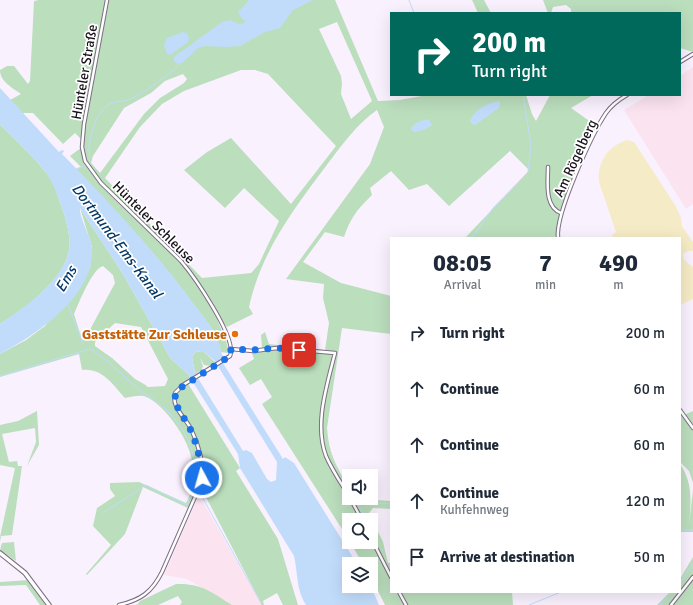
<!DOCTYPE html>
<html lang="en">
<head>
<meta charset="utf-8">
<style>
  :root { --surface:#fff; --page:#f6f6f7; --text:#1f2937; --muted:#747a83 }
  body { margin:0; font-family:Signika,sans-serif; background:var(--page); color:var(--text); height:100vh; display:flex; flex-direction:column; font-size:15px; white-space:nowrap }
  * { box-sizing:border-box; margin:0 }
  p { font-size:13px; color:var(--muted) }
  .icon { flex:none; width:22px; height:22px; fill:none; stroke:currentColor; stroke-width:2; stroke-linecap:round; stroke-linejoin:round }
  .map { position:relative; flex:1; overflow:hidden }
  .side { position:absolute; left:390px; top:237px; width:291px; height:356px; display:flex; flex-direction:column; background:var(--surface); border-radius:0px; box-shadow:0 4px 16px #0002 }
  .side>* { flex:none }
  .banner { position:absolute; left:390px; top:12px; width:291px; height:84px; border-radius:0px; box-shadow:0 4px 16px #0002; background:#00695c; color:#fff; overflow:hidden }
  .buttons { position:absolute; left:342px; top:469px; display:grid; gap:8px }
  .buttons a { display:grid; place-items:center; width:36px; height:36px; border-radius:0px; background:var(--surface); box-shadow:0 4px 16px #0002; font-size:20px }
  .pin { position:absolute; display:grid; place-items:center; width:34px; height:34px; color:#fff; margin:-17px; border-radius:8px; box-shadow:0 2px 6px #0006 }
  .me { position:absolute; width:44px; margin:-22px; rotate:354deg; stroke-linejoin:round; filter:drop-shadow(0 0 3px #0008) }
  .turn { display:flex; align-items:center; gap:14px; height:84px; padding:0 16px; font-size:18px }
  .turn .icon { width:52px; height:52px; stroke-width:2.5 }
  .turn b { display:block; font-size:28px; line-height:34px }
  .eta { display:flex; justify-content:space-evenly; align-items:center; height:68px; text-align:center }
  .eta b { font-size:24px; font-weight:700; line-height:28px }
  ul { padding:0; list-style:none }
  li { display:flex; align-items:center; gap:12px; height:56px; padding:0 16px }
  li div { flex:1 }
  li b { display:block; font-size:15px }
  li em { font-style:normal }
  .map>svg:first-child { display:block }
</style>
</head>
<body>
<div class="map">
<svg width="693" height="605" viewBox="0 0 693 605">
  <rect width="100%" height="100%" fill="#faf1ff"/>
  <g fill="#fbe3f0">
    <polygon points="693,67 693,204 686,209 624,110 649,95 680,95 680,76"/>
    <polygon points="198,497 203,502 262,605 232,605 187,579 164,575"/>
  </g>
  <g fill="#bbdebd" fill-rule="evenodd">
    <path d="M39,0H335L378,101L400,100L427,95H526L532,114L536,121L550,95H593L571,108L598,127C586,155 555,208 558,238H465L528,172V169L510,151L449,206L427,184L409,190L391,171L370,188L372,195C357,210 351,217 344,237L325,232L303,262L341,283L391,296V334L342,328L327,428C328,440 330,451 335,462C340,474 349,485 349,498L391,501V509L373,508L369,513L383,542L388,563H391V592H512L513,605H385L371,577V564H363L350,542H371V520H349V540L262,404L272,397L261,379L250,385L239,368L254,359L252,353L269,351L268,347L262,348L261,335L265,332L269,344L325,350L329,323L323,298L324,284L286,279L370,164L384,127L377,110C357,124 341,146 326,166C293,210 261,252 249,307L253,314L227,327L216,314C218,327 229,340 228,353L221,352C218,334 205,319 194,305C159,256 117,213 76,169L81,167L70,156L82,147V140L75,133L63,144L33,113H22L10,100L21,94C13,88 0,82 0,70L7,66H14L28,84L30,81L34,1ZM337,22L372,101L351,119L341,94L342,84L341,76L319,29ZM241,70H255L268,74L336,146L291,204L231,138L207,152L184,170L225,208L244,188L279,221L259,264L251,273L202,278L105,178L140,127L162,104L184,91ZM183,74L187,79L184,83L160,98L144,114L100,173L91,163L93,156L124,108L151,93L165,81Z"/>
    <polygon points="472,0 484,0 491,13 478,13"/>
    <polygon points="543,0 693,0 693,52 680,48 680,13 571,13 571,9 566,5 553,7 551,13 548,13"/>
    <path d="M0,124C15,139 31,154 44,170C53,180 57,193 61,205C66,219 71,235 69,250C65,279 23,310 0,324Z"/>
    <path d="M80,208L123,274L171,359L190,376L187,382L240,468L236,471L278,539L298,605H283L277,593L263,601L264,605H262L207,499L199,488L194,490L195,494L188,508L143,487L125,534L87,575L86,574L111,545L93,526L97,508L115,496L110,489V483L139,482L186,503C203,472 189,440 168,415C162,408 153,399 144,396C138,395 131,397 125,398C112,384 103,368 82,370L79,354L0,377V354L26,340L45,326L90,268L92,247ZM103,266L113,275L115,283L85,339L80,333L74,314C79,303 92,269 103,266ZM115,323L141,327L168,379L165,386L148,387L144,384L135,379L112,358L95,346V342Z"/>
    <polygon points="203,351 215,362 211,366 204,365 200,358 203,366 201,372 195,373 192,357 196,352"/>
    <polygon points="680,410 684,415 693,411 693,483 689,471 680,462"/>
    <polygon points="37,411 39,445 27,466 36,442 35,428 2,434 9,462 17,461 18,466 22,466 12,535 1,536 0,542 0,537 15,468 0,465 0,425 18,421"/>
    <path d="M680,464C693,483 691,501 689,525L693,490V532H680Z"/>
    <polygon points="14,542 16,561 0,550 2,543"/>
    <polygon points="693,557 693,605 657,605 670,592 680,592 680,579"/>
    <polygon points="29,580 48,605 40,605 26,585 0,586 0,582"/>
    <path d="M176,584C202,583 211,592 232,605H180L182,602L178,596L158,605H136L138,604L140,601Z"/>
  </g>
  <path fill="#f5ebc6" d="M627,140L634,142L675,205L681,218L682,226L693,242V251H688L683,254L684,260L693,267V299L680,305V238H613L612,235L616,232L599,182C597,162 608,146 627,140Z"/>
  <g fill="#c1dcfb" fill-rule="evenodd">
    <polygon points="249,0 313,0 293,10 280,28 265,32 240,46 226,47 205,46 198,48 182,63 178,64 174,61 174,57 222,22 230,20 239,24 244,23 245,20 242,19 238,12"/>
    <polygon points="183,32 187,33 189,37 188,42 170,55 167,54 164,45 167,38"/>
    <path d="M0,88L59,152L62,150L64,151L62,154C108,201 154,250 193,303C205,319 219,334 222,355L225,357L221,360L283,459L285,457L294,463L357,564H349V586H371L379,605H306C296,590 298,573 294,556L240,468L238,454L191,379L187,381L190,376L171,359L123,274L80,208C79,217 91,237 92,248C95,296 37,334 0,354V324C23,309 65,279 69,250C71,235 66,219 61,205C57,193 52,180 44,170C31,154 15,139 0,124ZM203,351L215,361L211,366L216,363L277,462L276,480L271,482L267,479L252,453L246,450L243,451L196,375L201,372L195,373L192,357L196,352Z"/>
    <path d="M500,101L499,108L475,125L472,124L470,121C474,110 489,102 500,101Z"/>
    <path d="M427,119L429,120L432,125C427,129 418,133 412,131L411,128L416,123Z"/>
  </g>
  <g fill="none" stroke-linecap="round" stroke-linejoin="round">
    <g stroke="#c1dcfb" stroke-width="1">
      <polyline points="409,0 414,13"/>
      <path d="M89,163C91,158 89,154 89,148C90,135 95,118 104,108C112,100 121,103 130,99C138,97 176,70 180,64"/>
      <polyline points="76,169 86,165"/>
      <polyline points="472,238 493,208 528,172 531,145 523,95"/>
      <polyline points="68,305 83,343"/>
      <path d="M0,376L90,349C109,360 121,374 137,388C146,395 156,401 164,408C193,435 203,469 187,505L146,485L103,513"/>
      <polyline points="200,493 262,605"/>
      <polyline points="358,505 360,503 363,502 391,504"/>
      <polyline points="360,508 367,520"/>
      <polyline points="371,527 374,533"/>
      <polyline points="680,530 693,530"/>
      <polyline points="680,583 693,563"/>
      <polyline points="529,605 561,592"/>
      <polyline points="660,605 672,592"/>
    </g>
    <g stroke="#7d6f84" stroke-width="4.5">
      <g id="street">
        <path d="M107,0L84,124L82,147L85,161L101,183L181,261C193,275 238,339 230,356L183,385L175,393C171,407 185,417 191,429C198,443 205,466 202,481L162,572C152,592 141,600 119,605"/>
        <polyline points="680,62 693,54"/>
        <path d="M548,167C548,182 544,207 561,213"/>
        <path d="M558,238C555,214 592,134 606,113C611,106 620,99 627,95"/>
        <path d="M231,349L253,351L277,348L335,353C327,385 314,424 326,456C332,470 341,483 349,496"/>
        <polyline points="680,410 693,428"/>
        <polyline points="350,498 362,520"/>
        <polyline points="371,538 391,577"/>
        <polyline points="399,592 406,605"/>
        <polyline points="671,605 693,577"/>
      </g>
    </g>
    <g stroke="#7d6f84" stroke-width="5.5">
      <polyline id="secondary" points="0,553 25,573 49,605"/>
    </g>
    <use href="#street" stroke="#fff" stroke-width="2.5"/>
    <use href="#secondary" stroke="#fff" stroke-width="3.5"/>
  </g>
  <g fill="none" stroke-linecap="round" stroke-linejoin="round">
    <polyline stroke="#1a73e8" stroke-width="7" stroke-dasharray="0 12.6" points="202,478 202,466 193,434 174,401 177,390 230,356 231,349 253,350 277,348 299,350"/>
  </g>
  <circle fill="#e8710a" stroke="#fff" stroke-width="1.5" cx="235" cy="334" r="4"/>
  <g text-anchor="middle" stroke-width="3.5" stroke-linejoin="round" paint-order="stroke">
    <g font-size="14" fill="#18121a" stroke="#fff">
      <text transform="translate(84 72) rotate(-80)" y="5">Hünteler Straße</text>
      <text transform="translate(575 158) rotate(-65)" y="5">Am Rögelberg</text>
      <text transform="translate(154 222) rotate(45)" y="5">Hünteler Schleuse</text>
    </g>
    <g font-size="14" font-weight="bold" fill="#c56008" stroke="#fff" text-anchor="end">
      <text x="227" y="339">Gaststätte Zur Schleuse</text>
    </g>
    <g font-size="15" font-style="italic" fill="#043967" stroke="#fff">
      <text transform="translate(117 241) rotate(53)" y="5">Dortmund-Ems-Kanal</text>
      <text transform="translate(66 279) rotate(-59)" y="5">Ems</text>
    </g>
  </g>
</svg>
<div class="buttons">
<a><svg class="icon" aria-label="sound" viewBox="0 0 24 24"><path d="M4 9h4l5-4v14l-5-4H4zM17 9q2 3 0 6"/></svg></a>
<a><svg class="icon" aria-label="search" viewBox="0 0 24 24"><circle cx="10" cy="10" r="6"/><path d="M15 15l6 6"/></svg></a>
<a><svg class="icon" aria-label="layers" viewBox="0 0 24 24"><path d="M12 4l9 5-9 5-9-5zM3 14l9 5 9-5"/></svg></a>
</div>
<div class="pin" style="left:299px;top:350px;background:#d93025"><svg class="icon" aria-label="arrive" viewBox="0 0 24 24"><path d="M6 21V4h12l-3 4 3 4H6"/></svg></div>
<svg class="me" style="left:202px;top:478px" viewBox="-20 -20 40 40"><circle r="17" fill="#1a73e8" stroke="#fff" stroke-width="3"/><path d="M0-11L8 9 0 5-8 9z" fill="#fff"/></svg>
<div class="banner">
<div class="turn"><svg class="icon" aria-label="right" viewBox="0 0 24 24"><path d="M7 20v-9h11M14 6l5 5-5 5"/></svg><div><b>200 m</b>Turn right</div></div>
</div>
<section class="side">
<div class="eta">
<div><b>08:05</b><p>Arrival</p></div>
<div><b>7</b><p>min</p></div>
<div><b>490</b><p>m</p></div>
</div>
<ul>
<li><svg class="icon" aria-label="right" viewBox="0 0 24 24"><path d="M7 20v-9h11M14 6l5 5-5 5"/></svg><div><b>Turn right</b></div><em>200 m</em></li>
<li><svg class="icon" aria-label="ahead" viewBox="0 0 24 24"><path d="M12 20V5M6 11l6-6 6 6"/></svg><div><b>Continue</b></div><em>60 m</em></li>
<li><svg class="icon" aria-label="ahead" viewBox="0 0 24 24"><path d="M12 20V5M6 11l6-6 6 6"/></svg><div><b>Continue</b></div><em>60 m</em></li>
<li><svg class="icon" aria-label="ahead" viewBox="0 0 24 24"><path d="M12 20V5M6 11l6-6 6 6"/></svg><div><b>Continue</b><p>Kuhfehnweg</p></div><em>120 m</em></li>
<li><svg class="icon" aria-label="arrive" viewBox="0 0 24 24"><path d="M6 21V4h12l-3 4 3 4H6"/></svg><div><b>Arrive at destination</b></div><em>50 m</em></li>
</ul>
</section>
</div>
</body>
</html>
